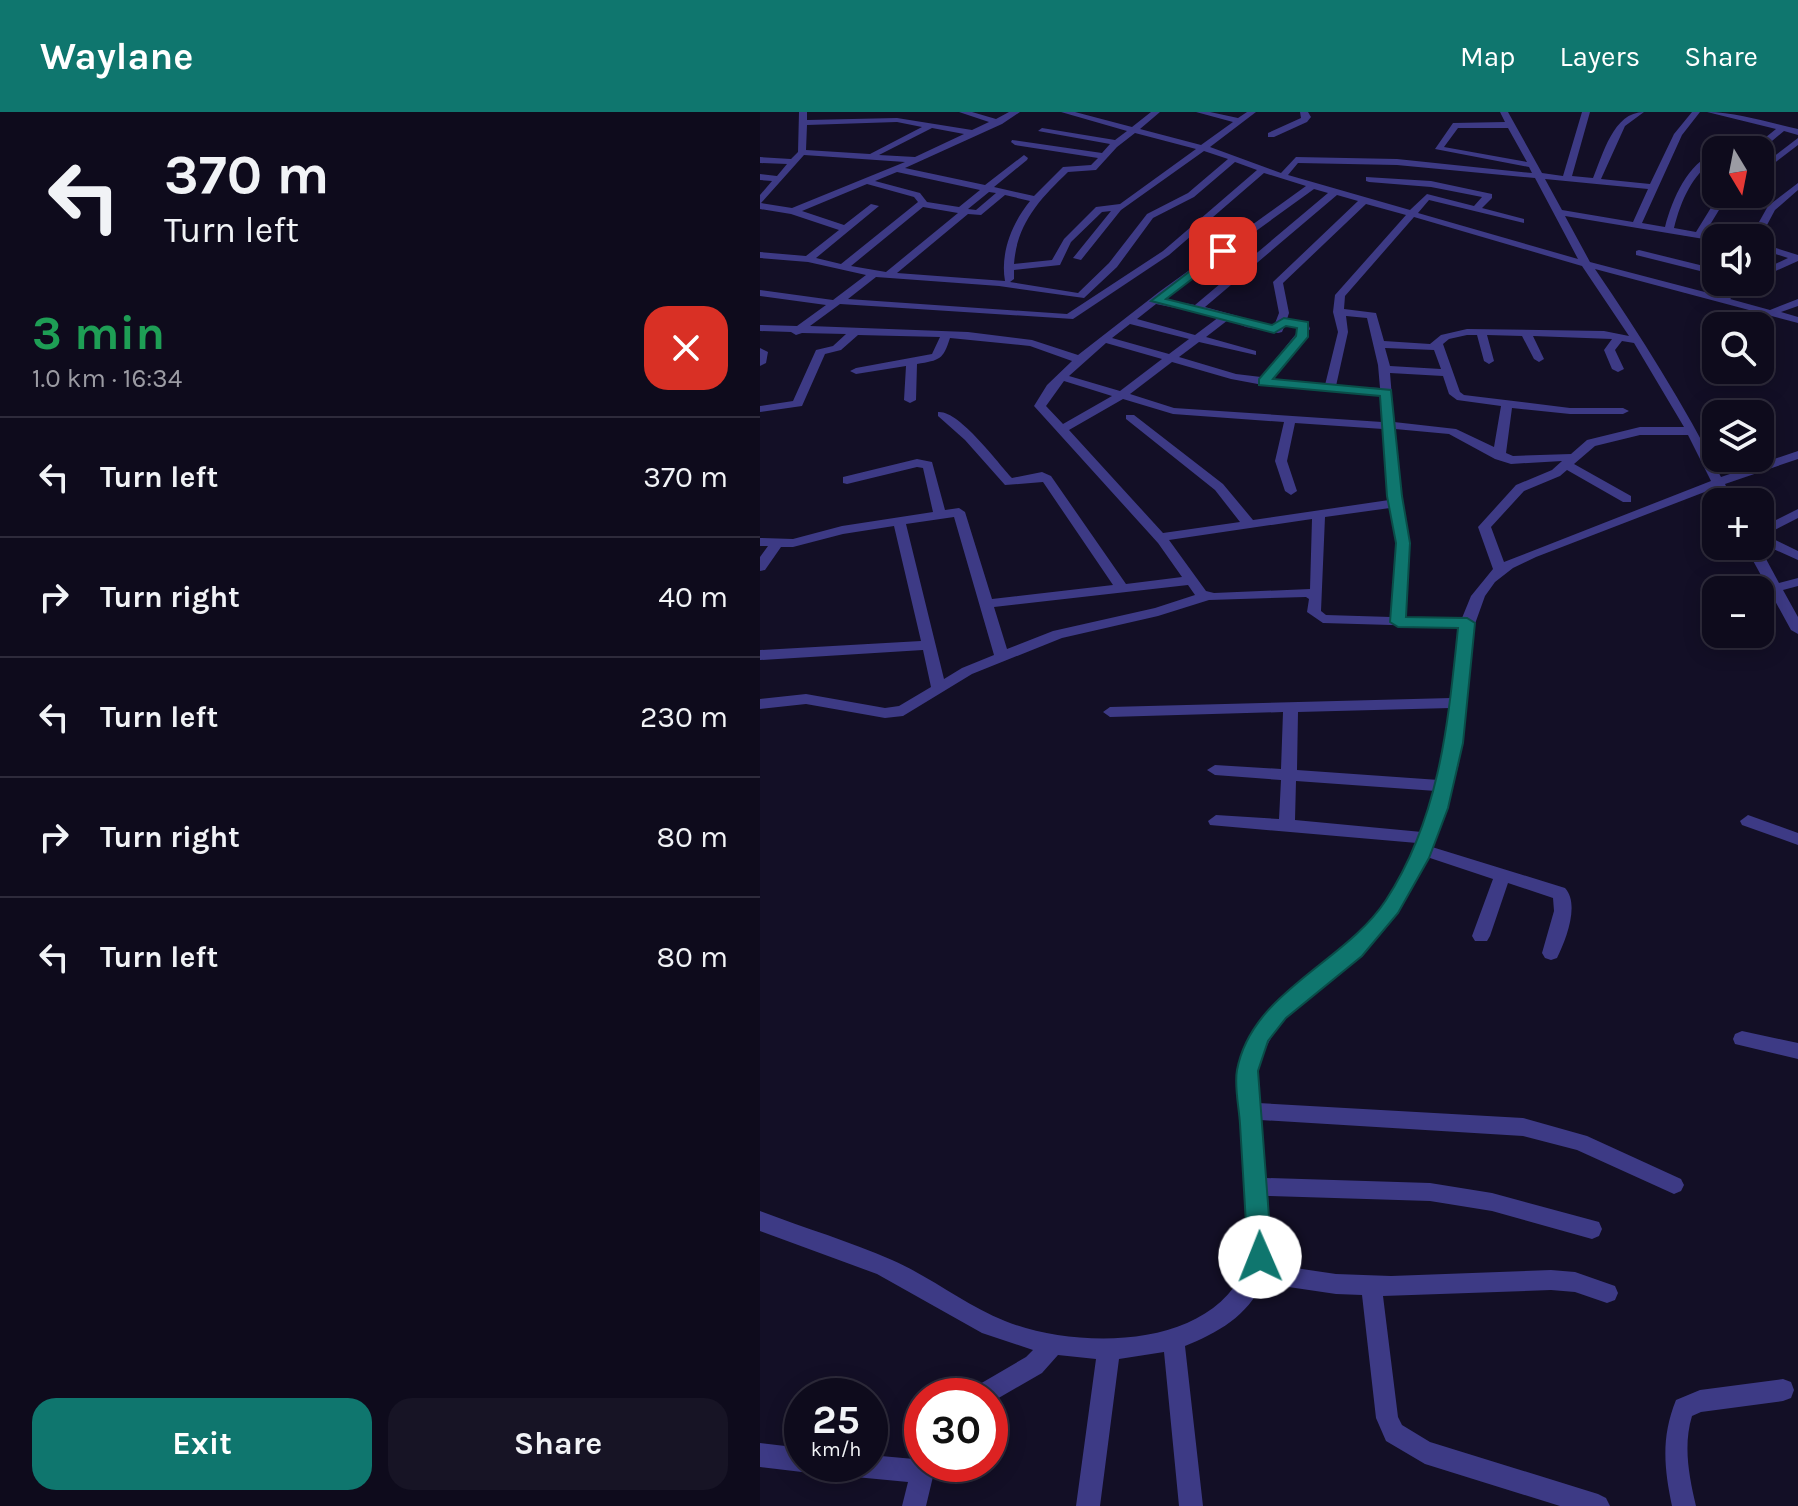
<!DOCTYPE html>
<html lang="en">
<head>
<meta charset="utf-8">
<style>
  :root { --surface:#0e0b1c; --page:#171425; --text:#f1f3f6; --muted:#9b9ba3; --line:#2e2b3b; --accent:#0f766e }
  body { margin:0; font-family:Karla,sans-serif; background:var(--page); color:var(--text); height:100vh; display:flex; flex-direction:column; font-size:30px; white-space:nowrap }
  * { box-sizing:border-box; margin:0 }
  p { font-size:26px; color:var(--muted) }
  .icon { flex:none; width:44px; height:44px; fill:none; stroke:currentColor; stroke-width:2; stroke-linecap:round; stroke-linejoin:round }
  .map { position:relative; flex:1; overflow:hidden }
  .drawer { display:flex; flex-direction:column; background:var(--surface); width:760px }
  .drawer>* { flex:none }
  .hud { background:#0e0b1c; color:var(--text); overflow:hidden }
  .needle { width:52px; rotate:170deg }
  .tools { position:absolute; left:942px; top:24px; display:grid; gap:16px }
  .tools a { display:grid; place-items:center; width:72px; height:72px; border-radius:16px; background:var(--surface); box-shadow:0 4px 20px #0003,0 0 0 2px var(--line); font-size:40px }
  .speed { position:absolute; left:24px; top:1266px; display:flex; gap:16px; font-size:40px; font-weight:700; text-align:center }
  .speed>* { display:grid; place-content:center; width:104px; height:104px; border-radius:50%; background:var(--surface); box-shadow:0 4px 20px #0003,0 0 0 2px var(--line); line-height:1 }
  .speed small { font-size:20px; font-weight:400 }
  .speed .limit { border:12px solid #d22; background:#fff; color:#111 }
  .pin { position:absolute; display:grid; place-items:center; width:68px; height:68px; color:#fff; margin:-34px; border-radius:16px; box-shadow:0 4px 12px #0006 }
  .me { position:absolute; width:88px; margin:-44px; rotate:359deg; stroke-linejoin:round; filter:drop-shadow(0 0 6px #0008) }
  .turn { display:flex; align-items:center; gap:28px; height:168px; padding:0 32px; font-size:36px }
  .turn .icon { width:104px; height:104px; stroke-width:2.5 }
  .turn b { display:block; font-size:56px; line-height:68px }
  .round { display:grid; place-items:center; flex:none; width:84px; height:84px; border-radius:24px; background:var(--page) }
  .overview { display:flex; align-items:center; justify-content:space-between; height:136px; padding:0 32px }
  h1 { font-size:48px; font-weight:700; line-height:60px; color:#1e9e55 }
  .primary-button { display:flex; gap:16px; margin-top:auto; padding:16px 32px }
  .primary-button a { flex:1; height:92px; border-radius:24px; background:var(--accent); color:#fff; font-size:32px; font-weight:700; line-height:92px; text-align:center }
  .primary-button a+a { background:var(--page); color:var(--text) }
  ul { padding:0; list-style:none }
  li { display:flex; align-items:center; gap:24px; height:120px; padding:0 32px; border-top:2px solid var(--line) }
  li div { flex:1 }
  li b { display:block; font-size:30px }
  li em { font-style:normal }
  header { display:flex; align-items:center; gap:48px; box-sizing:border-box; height:112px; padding:0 40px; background:var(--accent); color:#fff }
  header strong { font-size:38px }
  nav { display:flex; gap:44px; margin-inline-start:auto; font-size:28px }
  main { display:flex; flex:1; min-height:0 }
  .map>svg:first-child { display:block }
</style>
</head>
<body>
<header>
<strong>Waylane</strong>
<nav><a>Map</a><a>Layers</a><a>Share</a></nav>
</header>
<main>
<section class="drawer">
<div class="hud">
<div class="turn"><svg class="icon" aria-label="left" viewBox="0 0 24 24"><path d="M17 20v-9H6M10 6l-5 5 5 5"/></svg><div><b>370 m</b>Turn left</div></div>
</div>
<div class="overview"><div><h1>3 min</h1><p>1.0 km · 16:34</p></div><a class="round" style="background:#d93025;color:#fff"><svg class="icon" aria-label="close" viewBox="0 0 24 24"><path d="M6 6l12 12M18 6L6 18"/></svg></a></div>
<ul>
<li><svg class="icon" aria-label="left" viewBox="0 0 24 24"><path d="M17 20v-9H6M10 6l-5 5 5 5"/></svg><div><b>Turn left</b></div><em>370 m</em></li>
<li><svg class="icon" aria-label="right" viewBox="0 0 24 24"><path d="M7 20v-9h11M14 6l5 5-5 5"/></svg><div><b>Turn right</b></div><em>40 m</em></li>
<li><svg class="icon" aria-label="left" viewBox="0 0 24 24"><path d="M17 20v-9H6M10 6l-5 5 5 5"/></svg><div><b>Turn left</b></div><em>230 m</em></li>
<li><svg class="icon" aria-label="right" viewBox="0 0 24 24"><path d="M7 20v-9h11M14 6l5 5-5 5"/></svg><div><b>Turn right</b></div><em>80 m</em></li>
<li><svg class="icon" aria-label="left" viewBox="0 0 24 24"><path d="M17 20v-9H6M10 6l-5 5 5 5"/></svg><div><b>Turn left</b></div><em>80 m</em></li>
</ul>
<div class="primary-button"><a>Exit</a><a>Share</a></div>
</section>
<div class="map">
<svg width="1038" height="1394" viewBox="0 0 1038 1394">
  <rect width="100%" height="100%" fill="#130f26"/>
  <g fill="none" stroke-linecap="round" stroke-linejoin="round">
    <g fill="#3d3a85" fill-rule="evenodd">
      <path d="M39,0H47V8L137,6L212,18L229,10L199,0H212L236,7L249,0H260L242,12L145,56L225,73L264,43L268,46L267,48L234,75L274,84L303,55L331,53L338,46L255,33L251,30L252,28L342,41L350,32L278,19L282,16L355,28L367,19L301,0H315L372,15L391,0H400L380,17L441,33L473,10L436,0H450L478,6L487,0H496L450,35L521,61L536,45L637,47L772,61L769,55L675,37L693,11L745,10L740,0H748L782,61L803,64L822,0H830L812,64L833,66C843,43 853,0 884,0L865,14L841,67L890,72L914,22L932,0H940L922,23L882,111L905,115C913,85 927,53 956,39V46C932,63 921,88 914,116L936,120L952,94L965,82H975L959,98L945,121L962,126H956V129L805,104L830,150L960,184L980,170H992L970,187L1010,198L1038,187V194L1021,200L1038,205V211L835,157C881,224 924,293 961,365L1038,339V347L965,372L974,390H962L955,376L776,445L753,456L735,470L725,484L711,523L699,651L688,694L672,735L805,776C820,792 806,828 797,846L791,848L785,846L782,841L794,799L793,786L748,771L730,824L727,829H715L712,824L733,767L667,745C655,771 641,798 622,819C573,874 488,904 498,991L763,1006L827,1024L921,1067L924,1073L921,1079L914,1082L817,1038L763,1024L500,1008L506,1066L670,1071L732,1081L839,1110L842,1117L839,1124L832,1127L732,1099L670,1089L508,1084L511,1145L508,1152L576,1162L631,1164L791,1158L815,1160L855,1174L858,1181L855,1188L847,1191L815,1180L791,1178L623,1184L638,1305L642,1313L670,1330L838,1382L846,1386L850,1394H800L665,1352L626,1329L616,1306L602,1183L576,1182L502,1171C488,1204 457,1221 425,1234L443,1394H419L404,1240L359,1247L340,1394H316L336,1247L298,1243L282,1261L230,1291V1284H210L213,1276L266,1245L273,1238L222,1221L117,1162L0,1119V1099C44,1116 89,1129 132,1148C171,1165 205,1193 245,1209C321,1239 461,1238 489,1145L478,971C480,894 564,859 610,810C631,787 645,759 657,731L450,713L448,709L456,703L519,707L521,668L455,663L447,658L455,653L521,657L523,600L350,605L343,600L350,595L691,586L699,515L563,511L547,500L549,487L546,485L449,488L398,504L302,526L212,562L143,604L125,606L46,592L0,597V587L46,582L125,596L139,594L171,575L163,538L0,548V538L161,529L134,414L83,422L33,435H21L5,458L0,459V445L8,434H0V426L33,427L82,414L173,400L163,356L157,355L87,372L83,371V365L157,347L172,350L185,398L199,396L205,400L232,487L353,473L283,370L245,373L205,328L178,304V300C199,298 237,350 252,366L282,360L291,364L366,472L422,465L398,431L274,294L287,273L312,249L270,234L190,226C183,248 180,248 157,252L156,288L150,291L144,288L146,254L96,262L90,259L96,256L172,242L180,225L98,223L81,238L65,242L42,294L0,300V294L33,289L56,238L73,234L86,222L42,221L36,223L31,220L0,219V213L37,214L66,193L0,184V178L73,188L106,163L48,150L0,146V140L46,144L79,118L31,102L0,97V83L12,69L0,68V62L17,64L27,52L0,51V45L31,47L38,40ZM137,10L162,15L110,42L46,38L47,13ZM172,16L204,22L155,45L119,43ZM698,16H748L767,50L684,35ZM375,21L436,37L360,92L336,95L304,127L292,148L254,152C257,111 280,87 308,60L336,58L357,35ZM444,39L468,47L428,81L387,102L349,151L318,181L250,170L254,167V158L300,153L311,130L342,100L351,99L313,146L321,148L361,98ZM44,43L145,50L32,96L1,91ZM475,50L497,58L403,139L307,202L88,187L116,165L239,174L324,186L357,155L393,106L434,85ZM538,51L637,53L775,66L818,147L658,101L669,88L764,111V107L722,96L732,86V82L671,69L606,65V69L609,70L671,75L722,85L714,94L667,82L650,98L528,63ZM137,60L220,78L199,95L167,90L160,81L115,69ZM504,61L546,74L399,180L318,243L272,228L208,220L50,214L80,192L313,207L409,143ZM785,67L888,77L873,110L802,98ZM107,72L154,85L158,90L81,152L56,146L119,94L111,92L84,113L42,99ZM554,77L568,81L435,193L402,187ZM229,80L236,81L216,98L208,97ZM245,83L270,89C252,111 240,141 245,169L137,161L208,102L221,103ZM577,83L598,89L513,170L519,201L514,214L445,195ZM606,92L646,103L575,183L573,200L578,220L565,273L511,267L550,217L548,211L527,207L529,201L523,171ZM163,95L198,101L126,160L91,154ZM654,105L822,154L869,224L844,219L707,217L681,223L670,232L624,229L616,201L584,197L585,184ZM396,192L455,204L459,205L435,223L377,207ZM586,204L607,206L618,253L620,276L576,274L588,220ZM468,208L486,215L518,221L522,220L525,213L540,217L501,265L476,262L419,245L439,230L496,243V239L446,225ZM370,212L429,227L409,242L352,226ZM707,223H717L724,249L729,252L734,249L727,223L762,224L774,247L779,250L784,247L773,224L852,227L844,238L852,257L858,260L864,257L855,238L862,229L874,231L924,315H880L827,328L811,342L753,344L746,341L752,296L810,302H863L869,299L863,296H810L704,283L700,280L683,232L689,227ZM346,231L402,247L360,279L309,264ZM625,236L674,238L681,257L630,254ZM412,250L471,267L503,273L621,283L622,310L414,296L370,282ZM630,261L683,264L689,282L697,288L741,294L734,335L696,317L634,310ZM304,269L352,284L303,312L286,294ZM363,287L413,302L524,310L515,349L525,379L531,383L537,379L527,349L535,311L623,317L629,388L493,408L463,372L374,303H366V307L455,378L480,410L403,421L309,318ZM635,317L689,322L735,347L751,352L802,349L792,358L756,373L718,415L733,457L711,484L702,506L645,505L650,431L640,384ZM880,323H928L951,369L744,450L731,415L764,379L800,364L807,358L863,390H871V384L814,352L835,334ZM630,396L636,431L631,505L566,503L561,499L565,405ZM194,405L234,543L202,556L184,567L146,412ZM552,407L550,477L454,481L446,479L409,428ZM428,473L435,483L395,496L293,519L247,537L234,495ZM691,596L687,630L679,668L537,658L538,600ZM536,669L676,679L662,720L535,708Z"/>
      <polygon points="540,0 548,0 551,5 547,10 514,25 508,25 508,21 541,6"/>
      <path d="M947,0C977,0 1009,11 1038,17V23L1024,19L1000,39L960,38L974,31L995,34L1016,17Z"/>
      <polygon points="1038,26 1038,33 1000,62 1000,55"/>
      <polygon points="1038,71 1038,78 1015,98 1000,126 990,126 1008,94"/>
      <polygon points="1000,131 1038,143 1038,149 1000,166 1000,159 1028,146 1000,137"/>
      <polygon points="879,138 956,157 956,163 876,143 876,139"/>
      <polygon points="0,236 8,240 6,251 0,254"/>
      <polygon points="1038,397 1038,406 1005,423 1038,439 1038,448 1000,431 1000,416"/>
      <polygon points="985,434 999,434 1019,471 1038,466 1038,474 1023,478 1038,505 1038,522 1031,518"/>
      <polygon points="988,703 1038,721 1038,733 982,713 980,709"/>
      <polygon points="982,919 1038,931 1038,947 975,932 973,927 975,922"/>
      <path d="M1023,1267L1031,1270L1034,1278L1031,1286L1023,1289L941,1300L932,1304C923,1334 929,1364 936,1394H912C904,1356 901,1325 916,1288L940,1278Z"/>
      <polygon points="0,1331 42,1336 42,1352 52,1352 50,1356 42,1360 0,1355"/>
      <polygon points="162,1341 162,1352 176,1352 166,1394 142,1394 148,1370 85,1364 77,1360 73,1352 110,1352 110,1343 154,1347"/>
    </g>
  </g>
  <path fill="#0f766e" stroke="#0a4d48" stroke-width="2" d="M459,137L469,139L406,187L512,213L524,206L548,210V225L513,267L631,278L642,384L650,431L646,505L707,506L715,511L703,631L688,696L669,746L638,801L602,844L526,906L508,929L498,959L512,1145L508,1153L500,1156L491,1153L488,1145C485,1101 483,1056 480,1012C479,995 474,974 477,958C492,879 585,851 626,788C680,705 688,611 698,516L638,515L630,510L636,431L627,384L620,284L499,273V267L536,224L537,216L526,214L514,221L391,189Z"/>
</svg>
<div class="tools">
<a><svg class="needle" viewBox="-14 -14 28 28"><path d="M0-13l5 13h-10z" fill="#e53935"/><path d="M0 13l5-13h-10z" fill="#9b9ba3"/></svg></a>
<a><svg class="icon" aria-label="sound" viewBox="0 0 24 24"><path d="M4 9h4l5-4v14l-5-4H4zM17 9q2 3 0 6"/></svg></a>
<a><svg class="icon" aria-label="search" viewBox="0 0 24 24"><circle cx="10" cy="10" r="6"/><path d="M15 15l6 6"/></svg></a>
<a><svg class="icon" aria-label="layers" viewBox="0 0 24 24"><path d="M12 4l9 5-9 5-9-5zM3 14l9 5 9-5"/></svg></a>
<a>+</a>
<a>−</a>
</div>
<div class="speed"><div>25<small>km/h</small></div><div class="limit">30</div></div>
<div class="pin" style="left:463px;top:139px;background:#d93025"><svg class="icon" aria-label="arrive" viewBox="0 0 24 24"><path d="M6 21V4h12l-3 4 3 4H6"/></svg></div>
<svg class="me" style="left:500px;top:1145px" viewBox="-20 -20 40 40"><circle r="19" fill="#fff"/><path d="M0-13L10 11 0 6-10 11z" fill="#0f766e"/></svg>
</div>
</main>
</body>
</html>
